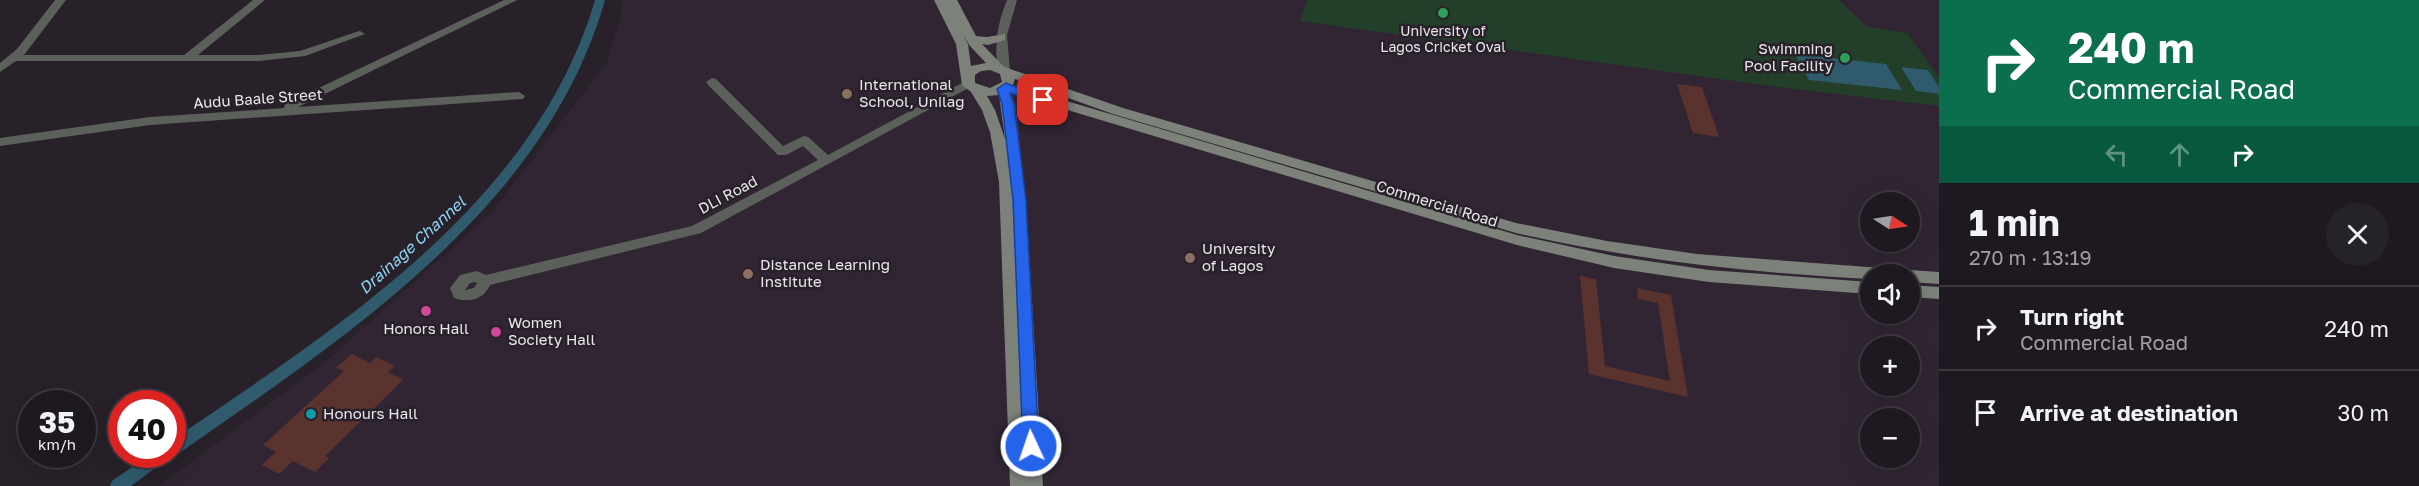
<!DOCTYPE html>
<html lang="en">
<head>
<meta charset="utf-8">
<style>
  :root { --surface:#1e1920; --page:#262229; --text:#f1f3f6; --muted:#a1a0a5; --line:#3c383e }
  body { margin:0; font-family:"Golos Text",sans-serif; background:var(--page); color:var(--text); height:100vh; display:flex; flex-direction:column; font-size:22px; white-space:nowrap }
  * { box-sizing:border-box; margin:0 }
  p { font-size:20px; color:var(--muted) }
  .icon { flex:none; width:33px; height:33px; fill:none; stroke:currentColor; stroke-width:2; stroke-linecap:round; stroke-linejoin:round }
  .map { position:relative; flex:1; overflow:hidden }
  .details { display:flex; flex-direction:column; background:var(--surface); width:480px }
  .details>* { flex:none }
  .hud { background:#0b6e4f; color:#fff; overflow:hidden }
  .needle { width:39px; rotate:102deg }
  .buttons { position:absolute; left:1860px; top:192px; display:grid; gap:12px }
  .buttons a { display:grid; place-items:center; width:60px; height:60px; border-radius:50%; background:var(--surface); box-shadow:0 6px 24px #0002,0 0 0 2px var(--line); font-size:30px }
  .speed { position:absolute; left:18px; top:390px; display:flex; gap:12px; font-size:30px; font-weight:700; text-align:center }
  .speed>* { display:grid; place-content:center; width:78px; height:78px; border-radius:50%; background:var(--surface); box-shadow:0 6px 24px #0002,0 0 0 2px var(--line); line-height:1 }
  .speed small { font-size:15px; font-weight:400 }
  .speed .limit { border:9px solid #d22; background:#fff; color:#111 }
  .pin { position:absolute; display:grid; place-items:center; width:51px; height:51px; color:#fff; margin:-26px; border-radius:12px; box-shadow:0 3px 9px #0006 }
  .me { position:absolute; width:66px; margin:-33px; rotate:357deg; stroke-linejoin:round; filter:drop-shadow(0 0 4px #0008) }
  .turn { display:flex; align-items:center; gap:21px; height:126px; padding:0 30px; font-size:27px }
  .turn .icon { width:78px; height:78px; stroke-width:2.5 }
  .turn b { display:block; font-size:42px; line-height:51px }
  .lanes { display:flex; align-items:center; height:57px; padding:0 30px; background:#0003; justify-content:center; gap:30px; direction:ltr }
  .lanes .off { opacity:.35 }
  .round { display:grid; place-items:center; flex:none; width:63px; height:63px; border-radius:32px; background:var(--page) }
  .headline { display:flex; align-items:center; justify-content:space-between; height:102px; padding:0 30px }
  h1 { font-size:36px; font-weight:700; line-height:45px }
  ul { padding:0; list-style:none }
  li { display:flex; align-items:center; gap:18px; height:84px; padding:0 30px; border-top:2px solid var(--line) }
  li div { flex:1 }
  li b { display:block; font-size:22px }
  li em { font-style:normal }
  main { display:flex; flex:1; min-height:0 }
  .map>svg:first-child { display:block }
</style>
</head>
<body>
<main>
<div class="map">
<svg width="1939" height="486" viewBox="0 0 1939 486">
  <rect width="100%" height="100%" fill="#28212a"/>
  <path fill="#312534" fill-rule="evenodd" d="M622,0H1939V486H159L325,362L490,214L607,63L621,15ZM1870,202H1910V242H1870ZM1870,274H1910V314H1870ZM1870,346H1910V386H1870ZM1870,418H1910V458H1870Z"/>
  <polygon fill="#233e29" points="1307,0 1839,0 1867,27 1907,33 1939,77 1939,106 1778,87 1300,21"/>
  <g fill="#2f5b6d">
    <polygon points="1795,54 1886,64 1902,90 1809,80"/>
    <polygon points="1901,67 1928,70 1939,87 1939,94 1916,91"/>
  </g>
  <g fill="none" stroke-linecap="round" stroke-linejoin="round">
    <path fill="#2f5b6d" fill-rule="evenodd" d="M595,0H605C546,208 345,337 178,454L171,456L131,486H110L112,481L151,454H172V440C338,327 535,204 595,0Z"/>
  </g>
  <g fill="#5a332f">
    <polygon points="1677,84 1702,87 1719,137 1693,133"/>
    <polygon points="1580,276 1596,279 1605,366 1670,381 1658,303 1638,299 1637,288 1671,295 1688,397 1589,374"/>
    <polygon points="352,354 370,363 376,357 395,366 388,372 403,380 325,456 329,458 315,472 293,461 279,474 262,465 276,452 263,445 344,371 336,368"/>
  </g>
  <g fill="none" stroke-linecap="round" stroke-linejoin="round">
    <g fill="#5c605b" fill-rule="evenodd">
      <polygon points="55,0 66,0 24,55 184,55 253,0 265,0 198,55 259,55 300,51 356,32 360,31 365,34 305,56 259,61 16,61 0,72 0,63 17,49"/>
      <polygon points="504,0 517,0 298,107 519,92 525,96 523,99 150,125 0,146 0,138 150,117 284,108 285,104"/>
      <path d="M1007,0H1017L1007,35L1010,71L1004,74L998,71C994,46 997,24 1007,0Z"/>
      <path d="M712,78L716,79L783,146L804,136L808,137L828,155L964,82H972L974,85L701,233L490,285C483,300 470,303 454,298L450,288L460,275L477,271L486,275L692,226L818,160L803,146L786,155H778L708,85L706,82ZM475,282L477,283L474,288L465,290L470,283Z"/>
    </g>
    <g fill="#7c827a" fill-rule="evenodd">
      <path d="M934,0H957L976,36L987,37L1005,34V40L988,45L982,44L1003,66L1010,69L1123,108L1516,223L1607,241L1697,254L1881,268L1886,270L1889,274H1870V279C1751,273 1633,260 1516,233L1113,114L1015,79L1013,85L1517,235L1614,256L1709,270L1870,282V294L1709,282L1614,268L1517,245L1011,93L1015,104L1026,200L1043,486H1010L999,182L990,132L982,110L971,92L962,85L956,44ZM963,35L970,46L986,63L971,66L968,44ZM990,70L1000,74L1002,82L990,88L975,83V75L981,71ZM999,95L1005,139L995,110L987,96Z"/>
      <polygon points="1910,270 1939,272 1939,284 1910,282 1910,274 1903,274"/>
      <polygon points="1910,285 1939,287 1939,299 1910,297"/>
    </g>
  </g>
  <polygon fill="#2563eb" stroke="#184099" stroke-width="1.5" points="1006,83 1049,100 1043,104 1010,93 1014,104 1026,200 1039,446 1037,451 1025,451 1023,446 1013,200 1002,104 997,89"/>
  <g fill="#2e9e5b" stroke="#28212a" stroke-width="2">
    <circle cx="1443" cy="13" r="6"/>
    <circle cx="1845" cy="58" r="6"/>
  </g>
  <g fill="#8d6e63" stroke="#28212a" stroke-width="2">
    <circle cx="847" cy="94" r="6"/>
    <circle cx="1190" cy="258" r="6"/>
    <circle cx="748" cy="274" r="6"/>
  </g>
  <g fill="#d1479c" stroke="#28212a" stroke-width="2">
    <circle cx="426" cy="311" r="6"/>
    <circle cx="496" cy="332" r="6"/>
  </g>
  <circle fill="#0f9aa8" stroke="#28212a" stroke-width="2" cx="311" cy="414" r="6"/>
  <g text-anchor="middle" stroke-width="5" stroke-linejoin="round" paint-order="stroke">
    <g font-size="14" fill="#ebe6ed" stroke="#28212a">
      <text x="1443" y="36">University of<tspan x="1443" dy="16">Lagos Cricket Oval</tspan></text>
    </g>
    <g font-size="15" fill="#ebe6ed" stroke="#28212a" text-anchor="start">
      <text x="1833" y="54" text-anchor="end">Swimming<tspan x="1833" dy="17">Pool Facility</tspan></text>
      <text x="859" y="90">International<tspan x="859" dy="17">School, Unilag</tspan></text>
      <text x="1202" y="254">University<tspan x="1202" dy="17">of Lagos</tspan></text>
      <text x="760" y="270">Distance Learning<tspan x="760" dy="17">Institute</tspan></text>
      <text x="508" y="328">Women<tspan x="508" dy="17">Society Hall</tspan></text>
      <text x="426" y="334" text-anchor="middle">Honors Hall</text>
      <text x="323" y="419">Honours Hall</text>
    </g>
    <g font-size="15" fill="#ebe6ed" stroke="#28212a">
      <text transform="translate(258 99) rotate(-4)" y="5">Audu Baale Street</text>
      <text transform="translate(728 195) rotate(-28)" y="5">DLI Road</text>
      <text transform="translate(1437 204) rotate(17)" y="5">Commercial Road</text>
    </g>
    <g font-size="16" font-style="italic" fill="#8ad6f5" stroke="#28212a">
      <text transform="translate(412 245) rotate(-42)" y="6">Drainage Channel</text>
    </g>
  </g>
</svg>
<div class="buttons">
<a><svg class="needle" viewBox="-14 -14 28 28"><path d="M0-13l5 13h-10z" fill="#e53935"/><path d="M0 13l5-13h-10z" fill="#a1a0a5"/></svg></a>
<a><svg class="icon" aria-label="sound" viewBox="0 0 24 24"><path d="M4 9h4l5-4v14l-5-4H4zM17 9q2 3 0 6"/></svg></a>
<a>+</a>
<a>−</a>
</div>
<div class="speed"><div>35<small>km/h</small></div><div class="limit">40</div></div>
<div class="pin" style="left:1043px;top:100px;background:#d93025"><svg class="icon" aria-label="arrive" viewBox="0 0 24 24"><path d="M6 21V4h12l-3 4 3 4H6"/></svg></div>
<svg class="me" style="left:1031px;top:446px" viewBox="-20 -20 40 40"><circle r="17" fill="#2563eb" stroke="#fff" stroke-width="3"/><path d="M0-11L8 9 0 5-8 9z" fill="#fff"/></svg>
</div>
<section class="details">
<div class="hud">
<div class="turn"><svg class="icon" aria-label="right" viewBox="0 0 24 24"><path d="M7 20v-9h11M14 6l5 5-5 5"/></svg><div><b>240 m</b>Commercial Road</div></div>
<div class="lanes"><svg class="icon off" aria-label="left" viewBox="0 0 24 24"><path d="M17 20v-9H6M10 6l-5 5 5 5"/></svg><svg class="icon off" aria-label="ahead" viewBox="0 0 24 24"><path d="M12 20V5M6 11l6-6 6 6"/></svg><svg class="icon" aria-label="right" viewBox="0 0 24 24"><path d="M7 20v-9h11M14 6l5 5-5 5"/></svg></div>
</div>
<div class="headline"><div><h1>1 min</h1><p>270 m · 13:19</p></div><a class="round"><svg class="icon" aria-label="close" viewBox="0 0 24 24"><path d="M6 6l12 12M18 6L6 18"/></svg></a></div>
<ul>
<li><svg class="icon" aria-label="right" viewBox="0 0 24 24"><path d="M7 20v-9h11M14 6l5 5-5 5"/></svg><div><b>Turn right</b><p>Commercial Road</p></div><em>240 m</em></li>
<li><svg class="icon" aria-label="arrive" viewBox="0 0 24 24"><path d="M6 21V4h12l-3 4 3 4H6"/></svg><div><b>Arrive at destination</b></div><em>30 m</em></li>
</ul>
</section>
</main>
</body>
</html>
